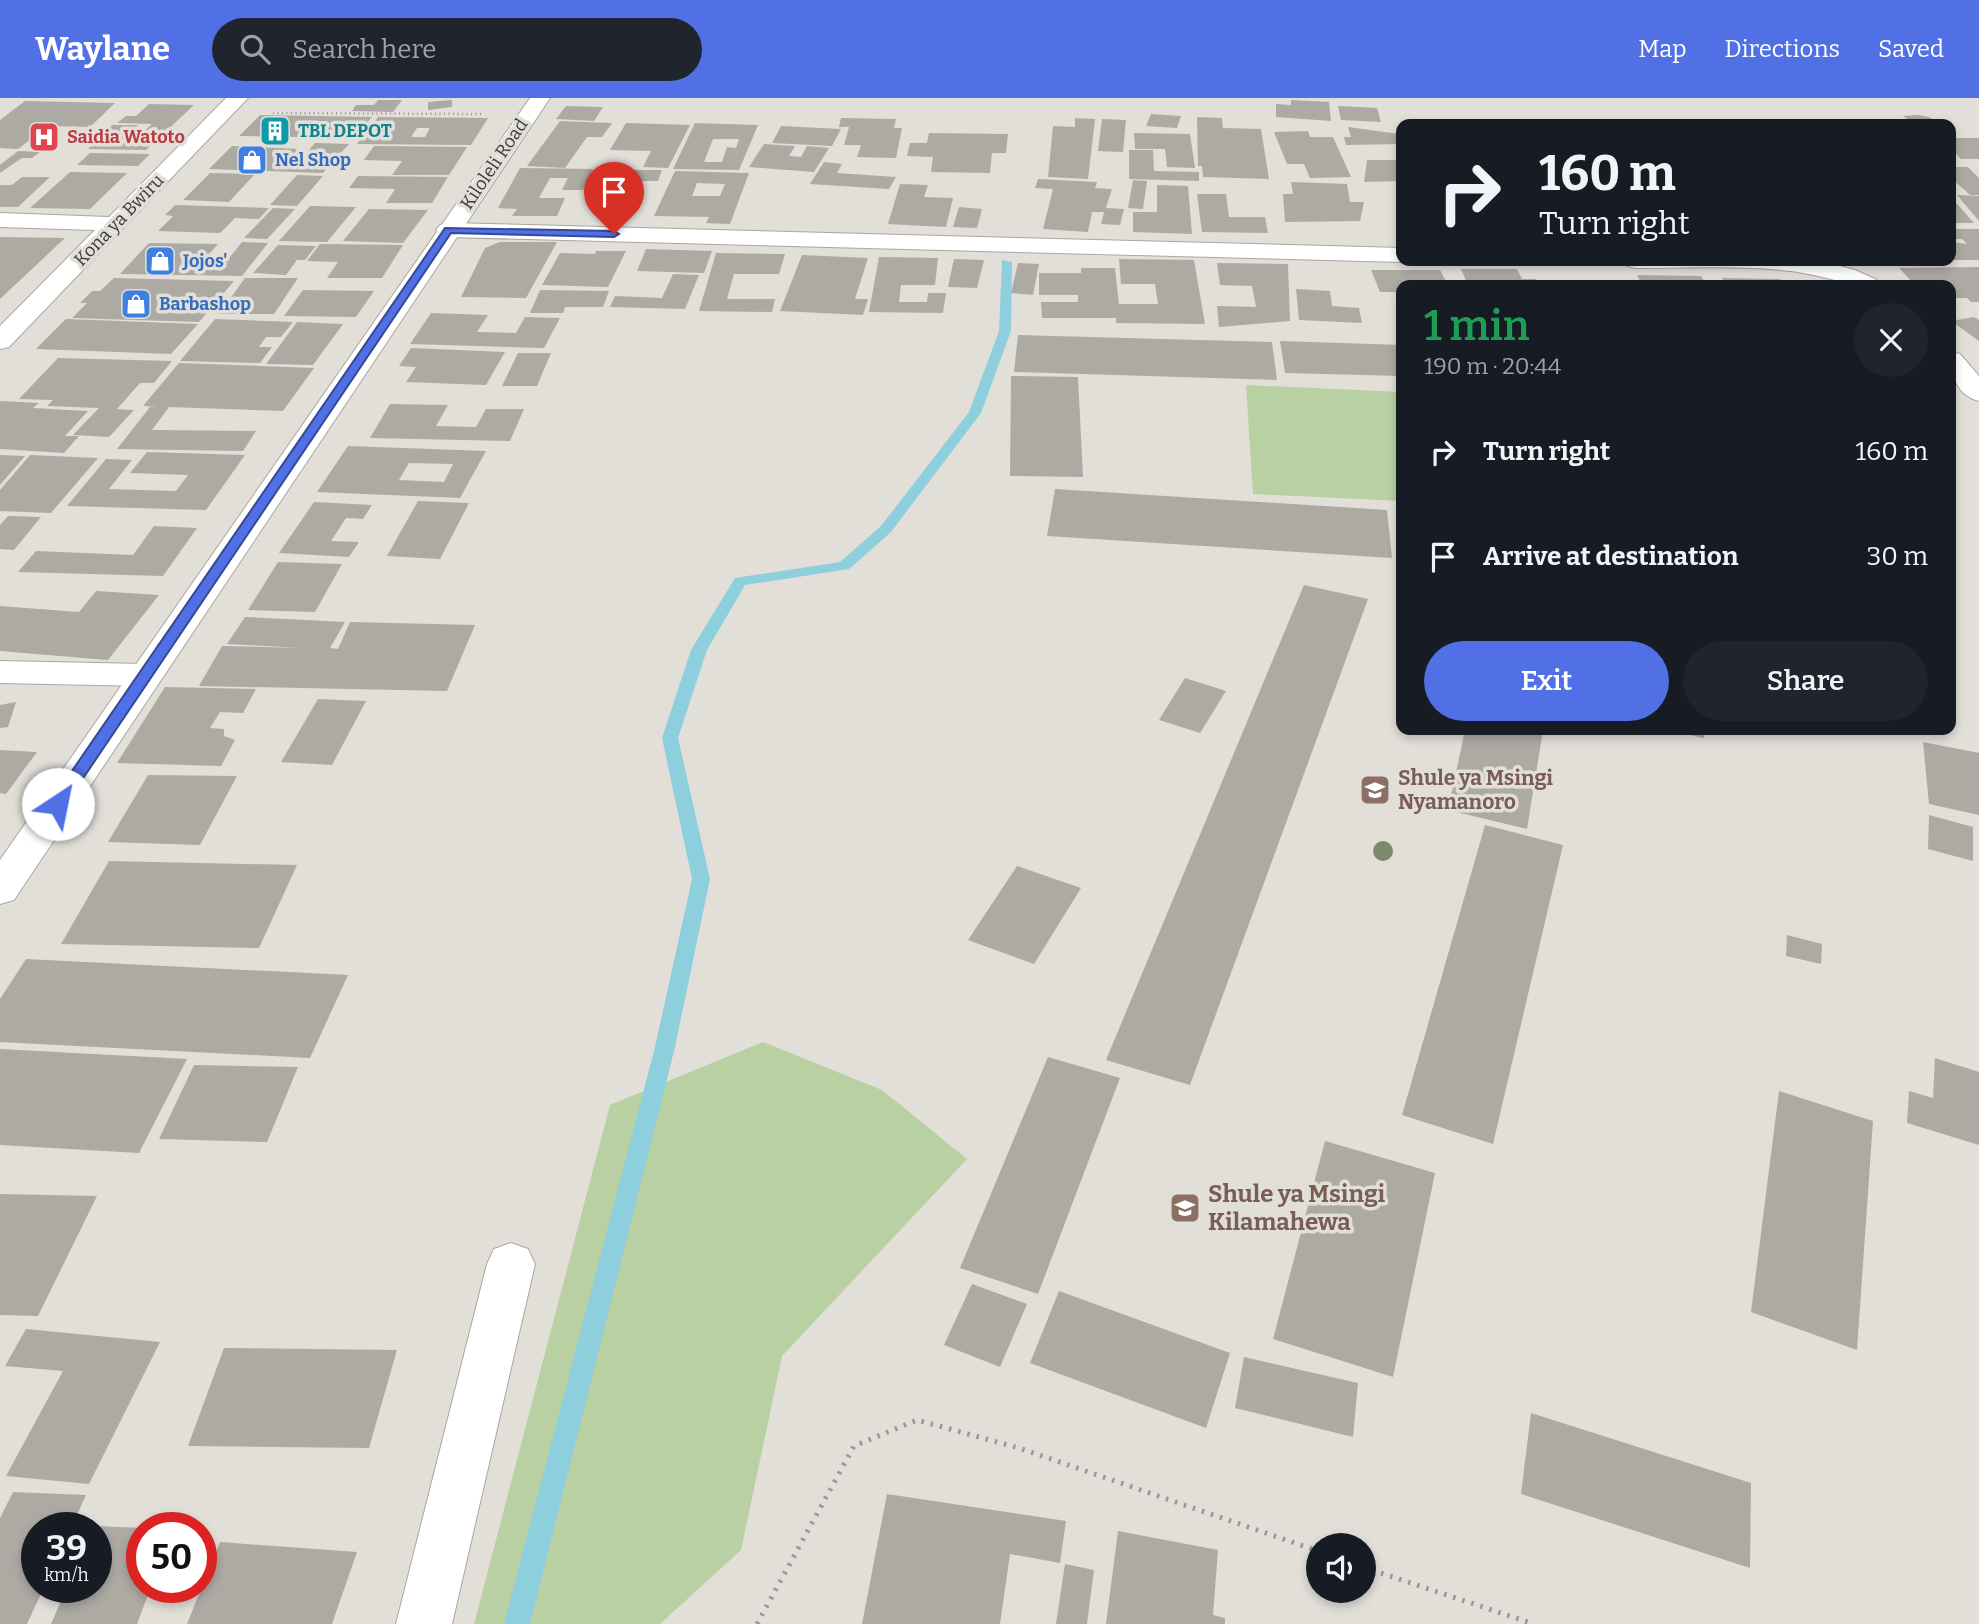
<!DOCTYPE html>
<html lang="en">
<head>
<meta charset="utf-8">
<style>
  :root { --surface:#171b24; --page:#20242c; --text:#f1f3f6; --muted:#9ea1a6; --accent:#5170e5 }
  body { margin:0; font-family:Bitter,serif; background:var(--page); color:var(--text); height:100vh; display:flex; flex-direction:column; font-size:26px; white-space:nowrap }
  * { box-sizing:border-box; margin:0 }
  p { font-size:23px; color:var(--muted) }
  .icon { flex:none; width:38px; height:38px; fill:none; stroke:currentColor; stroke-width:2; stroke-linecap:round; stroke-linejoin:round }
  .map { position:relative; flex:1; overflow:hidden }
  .drawer { position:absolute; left:1396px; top:182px; width:560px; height:455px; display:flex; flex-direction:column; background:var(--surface); border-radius:14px; box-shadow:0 4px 10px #0003 }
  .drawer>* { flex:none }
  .guide { position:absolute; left:1396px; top:21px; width:560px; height:147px; border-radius:14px; box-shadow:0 4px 10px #0003; background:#171b24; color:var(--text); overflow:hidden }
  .fabs { position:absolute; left:1306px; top:1435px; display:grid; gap:14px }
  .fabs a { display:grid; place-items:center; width:70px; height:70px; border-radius:50%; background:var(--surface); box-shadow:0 4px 10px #0003; font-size:35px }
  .speed { position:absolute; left:21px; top:1414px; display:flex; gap:14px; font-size:35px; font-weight:700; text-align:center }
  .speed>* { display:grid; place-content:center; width:91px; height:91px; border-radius:50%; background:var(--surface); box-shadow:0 4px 10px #0003; line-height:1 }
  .speed small { font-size:18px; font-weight:400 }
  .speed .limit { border:10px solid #d22; background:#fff; color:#111 }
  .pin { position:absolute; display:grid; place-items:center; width:60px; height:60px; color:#fff; margin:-72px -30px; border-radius:50% 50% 50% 0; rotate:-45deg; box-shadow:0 0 7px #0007 }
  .pin .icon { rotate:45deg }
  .me { position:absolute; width:77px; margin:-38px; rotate:34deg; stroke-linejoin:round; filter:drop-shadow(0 0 5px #0008) }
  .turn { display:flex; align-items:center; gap:24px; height:147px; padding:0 28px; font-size:32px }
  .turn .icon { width:91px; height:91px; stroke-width:2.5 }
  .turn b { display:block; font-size:49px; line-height:60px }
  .round { display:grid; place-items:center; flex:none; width:74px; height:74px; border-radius:37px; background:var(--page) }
  .head { display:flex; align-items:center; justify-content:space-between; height:119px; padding:0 28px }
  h1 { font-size:42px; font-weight:600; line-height:52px; color:#1e9e55 }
  .primary-button { display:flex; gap:14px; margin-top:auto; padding:14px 28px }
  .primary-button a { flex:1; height:80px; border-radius:42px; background:var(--accent); color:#fff; font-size:28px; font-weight:600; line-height:80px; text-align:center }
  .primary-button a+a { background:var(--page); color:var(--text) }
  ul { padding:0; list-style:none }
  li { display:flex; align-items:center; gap:21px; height:105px; padding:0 28px }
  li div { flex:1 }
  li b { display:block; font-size:26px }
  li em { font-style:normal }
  header { display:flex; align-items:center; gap:42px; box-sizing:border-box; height:98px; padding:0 35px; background:var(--accent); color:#fff }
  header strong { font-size:33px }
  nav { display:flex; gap:38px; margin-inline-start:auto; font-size:24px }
  .search { width:490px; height:63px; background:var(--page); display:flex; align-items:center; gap:18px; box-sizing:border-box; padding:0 24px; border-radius:38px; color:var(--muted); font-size:26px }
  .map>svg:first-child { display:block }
</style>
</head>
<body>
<header>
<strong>Waylane</strong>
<div class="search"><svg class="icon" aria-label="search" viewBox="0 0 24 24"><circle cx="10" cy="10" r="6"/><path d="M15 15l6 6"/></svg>Search here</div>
<nav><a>Map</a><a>Directions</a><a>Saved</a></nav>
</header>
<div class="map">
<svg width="1979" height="1526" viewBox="0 0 1979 1526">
  <rect width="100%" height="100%" fill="#e1dfd8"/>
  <g fill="#b8d0a2">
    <polygon points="1246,287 1402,294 1402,403 1253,396"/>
    <polygon points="763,944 882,992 967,1061 782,1258 741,1452 660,1526 474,1526 610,1007"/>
  </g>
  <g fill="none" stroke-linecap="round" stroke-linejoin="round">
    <polygon fill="#8ecfde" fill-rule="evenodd" points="1002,162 1012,164 1011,233 981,315 891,434 849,471 745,487 707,552 678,640 710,781 675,949 530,1526 504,1526 655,949 692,781 662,640 691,552 735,480 840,464 881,428 969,314 999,233"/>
  </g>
  <g fill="#adaaa4" fill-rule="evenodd">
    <polygon points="378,2 402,2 393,14 352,13 356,7 374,7"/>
    <polygon points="452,2 452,9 428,12 428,4"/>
    <polygon points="1291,2 1329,4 1331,23 1276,19 1276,6 1291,7"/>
    <polygon points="25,3 115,5 90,29 48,28 18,51 0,50 0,22"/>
    <polygon points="149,6 194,7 146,52 88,51 96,44 132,45 152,26 117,25 126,18 136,18"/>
    <polygon points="566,8 603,9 594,23 556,21"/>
    <polygon points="1338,8 1377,10 1381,24 1341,22"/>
    <polygon points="1151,16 1181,18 1177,30 1146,28"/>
    <polygon points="260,17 372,19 353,41 319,40 329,29 310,28 301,39 239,38"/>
    <polygon points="1918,17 1929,19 1941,26 1915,26 1903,18"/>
    <path d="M378,19L488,20L471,47L357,46ZM417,30H430L425,39H411Z"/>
    <polygon points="1197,19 1222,20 1223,30 1261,31 1269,81 1203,79 1202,68 1198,68"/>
    <polygon points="841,20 896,21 894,30 902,30 896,60 857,59 861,47 844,47 849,29 839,29"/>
    <polygon points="1075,20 1095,21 1088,81 1048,79 1053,28 1075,29"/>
    <polygon points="1102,21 1126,22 1123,54 1098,53"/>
    <polygon points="560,23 612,25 602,39 587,39 565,70 527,68"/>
    <polygon points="626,25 690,27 668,70 643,69 651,53 610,52"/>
    <path d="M695,25L758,27L739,72L673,71ZM713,41H739L736,50L727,49L722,64H704Z"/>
    <polygon points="112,27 138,27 121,43 95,42"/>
    <polygon points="781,28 841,31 832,48 772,45"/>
    <polygon points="1348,29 1399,36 1401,46 1346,47 1344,39 1351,39"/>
    <polygon points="1308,33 1310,39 1333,39 1351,79 1310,80 1304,66 1287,66 1274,34"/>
    <polygon points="929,35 1008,36 1006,55 992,55 990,75 931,74 933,59 907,58 910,45 927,45"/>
    <polygon points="1134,35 1190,36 1195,70 1167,69 1165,51 1135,51"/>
    <polygon points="1951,40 1979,40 1979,61 1961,61 1951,50"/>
    <polygon points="315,45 349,46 323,75 209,71 232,48 300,51 289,62 315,63 324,53 309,52"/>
    <polygon points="764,46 795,48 789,58 801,59 807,48 829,50 814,74 749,69"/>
    <polygon points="374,48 467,49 449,77 392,77 402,63 364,62"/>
    <polygon points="1129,52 1153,52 1154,73 1199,74 1199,83 1129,81"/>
    <polygon points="18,53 40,54 32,60 22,60 0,75 0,67"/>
    <polygon points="90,55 150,56 138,68 77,67"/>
    <polygon points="1367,62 1402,62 1402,83 1364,84"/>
    <polygon points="824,64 842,66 837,75 896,79 889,91 810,86"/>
    <polygon points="1951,69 1968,69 1979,80 1979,97 1970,97 1951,80"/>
    <polygon points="520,70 593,71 583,92 562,92 568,80 550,80 539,100 565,100 557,118 512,118 517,111 498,110"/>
    <polygon points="598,72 662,72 658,83 593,83"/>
    <path d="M675,73L749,75L730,126L706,125L709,119L654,118ZM697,85L725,86L720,98H692Z"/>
    <polygon points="70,74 127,75 90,111 30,110"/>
    <polygon points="210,75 255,76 229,104 183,102"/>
    <polygon points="297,77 323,78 297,108 270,107"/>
    <polygon points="358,78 448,79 432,105 386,105 395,91 349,90"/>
    <polygon points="22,79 50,79 18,109 0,109 0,87 12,87"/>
    <polygon points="1038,81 1097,84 1095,90 1112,91 1106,110 1124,111 1120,127 1101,126 1104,114 1092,114 1088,134 1043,131 1053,91 1035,90"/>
    <polygon points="1133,82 1147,83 1143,111 1128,110"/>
    <polygon points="1291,84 1347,86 1350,104 1364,104 1360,123 1285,124 1283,96 1293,96"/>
    <polygon points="900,86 928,87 924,99 953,100 946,129 888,126"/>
    <polygon points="1157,87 1188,88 1192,136 1133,134 1133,114 1157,114"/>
    <polygon points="1197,96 1226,96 1229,119 1265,119 1268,135 1202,134"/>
    <polygon points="1957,97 1979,98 1979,123"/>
    <polygon points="1951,99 1974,125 1954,125"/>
    <polygon points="175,107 269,110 259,121 235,120 220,135 158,133 173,118 165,117"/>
    <polygon points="310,108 356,109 327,144 279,143"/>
    <polygon points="959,109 982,111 977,130 953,129"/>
    <polygon points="273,110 295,111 267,141 244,140"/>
    <polygon points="369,111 428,112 403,145 343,143"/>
    <polygon points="1951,131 1979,131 1979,162 1951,162 1951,144 1967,146 1962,141 1951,141"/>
    <polygon points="0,139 65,140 0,201"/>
    <polygon points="242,144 268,145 242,178 120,176 149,145 218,146 203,163 226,164"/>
    <polygon points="500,144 557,144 526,200 461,199 485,150"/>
    <polygon points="320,146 403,147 382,180 327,180 338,164 307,163"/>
    <polygon points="278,147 316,148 305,162 297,162 286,177 253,175"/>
    <polygon points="646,151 712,153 704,175 637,173"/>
    <polygon points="596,153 626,153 608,189 542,187 560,155 595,156"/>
    <polygon points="716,155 785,156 779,176 734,176 727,201 775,201 772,214 699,213"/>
    <polygon points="802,157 868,160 855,201 868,201 863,217 780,213"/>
    <polygon points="879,159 938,160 935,187 901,187 899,204 927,204 928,195 946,195 943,215 869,214"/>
    <polygon points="954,161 984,162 977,190 948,189"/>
    <polygon points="1119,161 1194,162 1205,226 1116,225 1116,220 1042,220 1041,204 1078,204 1078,197 1039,197 1039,175 1081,175 1081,170 1115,170 1119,206 1158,206 1155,186 1121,186"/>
    <polygon points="1018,165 1039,166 1033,197 1011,195"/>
    <polygon points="1217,165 1288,166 1290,223 1219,229 1217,208 1256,209 1252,188 1220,187"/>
    <polygon points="1979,169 1979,204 1971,204 1967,200 1951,200 1951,187 1915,187 1899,170"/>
    <polygon points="1461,171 1517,171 1522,181 1536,181 1540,187 1468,187"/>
    <polygon points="1371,172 1440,172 1448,187 1402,187 1402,194 1380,194"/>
    <polygon points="673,176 699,177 685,211 610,209 615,198 662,200"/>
    <polygon points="1637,177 1701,178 1707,187 1642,187"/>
    <polygon points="114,180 234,183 199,224 72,220 87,205 80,205 92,193 100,193"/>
    <polygon points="245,180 298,180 274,216 219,216"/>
    <polygon points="1722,180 1780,181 1783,187 1726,187"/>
    <polygon points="1296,191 1330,193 1332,208 1359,210 1362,225 1299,222"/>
    <polygon points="303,192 374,193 356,219 284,218"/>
    <polygon points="540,192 609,193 603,209 565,209 563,215 530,215"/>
    <polygon points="431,215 488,217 477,234 516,235 525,219 560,220 544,250 410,246"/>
    <polygon points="1974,219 1979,222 1979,243 1951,223"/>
    <polygon points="66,221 198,226 171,256 36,251"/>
    <polygon points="215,221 293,224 281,239 266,239 259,249 272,249 260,265 180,263"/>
    <polygon points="297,224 343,226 313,267 266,266"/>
    <polygon points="1018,237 1272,244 1277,282 1014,274"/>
    <polygon points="1280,243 1402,247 1402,278 1285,275"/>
    <polygon points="411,250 505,254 486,287 406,284 416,269 399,268"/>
    <polygon points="518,255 551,255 537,288 502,288"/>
    <polygon points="58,260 172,263 154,285 140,285 117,311 134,312 109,339 73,337 99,310 47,308 53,302 19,301"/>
    <polygon points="179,265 314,270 283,313 169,309 152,332 256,333 243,353 117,351 150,309 158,309 143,308"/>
    <polygon points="1011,278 1078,279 1083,379 1010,378"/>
    <polygon points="0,303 39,305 33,310 88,313 65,338 79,338 64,355 0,351"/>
    <polygon points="390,306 448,307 436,328 476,329 486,311 524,311 510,343 370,340"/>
    <path d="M348,348L486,353L460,400L317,394ZM409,365L453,366L444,384L399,382Z"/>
    <polygon points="147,354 245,357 206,412 67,408 106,361 132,362 109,391 176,393 188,377 130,375"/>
    <polygon points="0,357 25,358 0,387"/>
    <polygon points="30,357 98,360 51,415 0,413 0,392"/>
    <polygon points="1055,391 1387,412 1392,460 1047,438"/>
    <polygon points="418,403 469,405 440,461 387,458"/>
    <polygon points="314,404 372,407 363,421 346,420 331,443 359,444 349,459 279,455"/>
    <polygon points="8,418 41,419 14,452 0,451 0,427"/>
    <polygon points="154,428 197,430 163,478 18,474 36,453 133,457"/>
    <polygon points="278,464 342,466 315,514 248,512"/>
    <polygon points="1304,487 1368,501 1190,987 1106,962"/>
    <polygon points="96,493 159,497 108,562 0,553 0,508 79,514"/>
    <polygon points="245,519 345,524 330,550 338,551 350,524 475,527 447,593 199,588 222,548 303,550 227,546"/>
    <polygon points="1185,580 1226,593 1200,635 1159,622"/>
    <polygon points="165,589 256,591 243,615 220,614 210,630 224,631 224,638 235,642 221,668 117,665"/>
    <polygon points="318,601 366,603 332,667 281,664"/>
    <polygon points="16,604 8,629 0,630 0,607"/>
    <polygon points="1465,632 1543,632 1527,731 1448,712"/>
    <polygon points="1704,632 1704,640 1670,633 1670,632"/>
    <polygon points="1923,644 1979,655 1979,717 1929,706"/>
    <polygon points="0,652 37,654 6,696 0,695"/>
    <polygon points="148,677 237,678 200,747 108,744"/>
    <polygon points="1929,717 1973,729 1973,763 1928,751"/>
    <polygon points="1485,727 1563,747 1493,1046 1402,1017"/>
    <polygon points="109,763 297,767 259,850 61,846"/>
    <polygon points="1017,768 1081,790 1034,866 968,842"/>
    <polygon points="1787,837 1822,846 1821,866 1786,858"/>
    <polygon points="26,861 348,877 310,960 0,944 0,901"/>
    <polygon points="0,951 187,961 139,1055 0,1047"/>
    <polygon points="1048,959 1120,980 1038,1196 960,1170"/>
    <polygon points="1935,960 1979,974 1979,1047 1907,1025 1909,993 1933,1000"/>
    <polygon points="194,967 298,969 267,1044 159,1041"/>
    <polygon points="1779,993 1873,1023 1857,1252 1751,1214"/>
    <polygon points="1325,1043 1435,1075 1393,1279 1273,1241"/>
    <polygon points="0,1096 97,1098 38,1218 0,1217"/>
    <polygon points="972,1186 1027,1206 1000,1269 944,1247"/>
    <polygon points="1059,1193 1230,1255 1206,1330 1030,1265"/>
    <polygon points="26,1231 160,1244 89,1386 6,1378 63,1273 5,1268"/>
    <polygon points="224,1250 397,1252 369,1350 188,1348"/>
    <polygon points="1244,1259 1358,1285 1353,1339 1235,1310"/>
    <polygon points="1531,1315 1751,1385 1750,1470 1521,1396"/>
    <polygon points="13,1394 86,1397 71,1430 37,1430 37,1489 44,1489 27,1526 0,1526 0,1420"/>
    <polygon points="887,1396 1066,1423 1060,1465 1010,1456 1000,1526 862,1526"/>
    <polygon points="96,1428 142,1430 142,1489 151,1489 137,1526 51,1526 67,1489 96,1489"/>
    <polygon points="1118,1433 1218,1452 1213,1517 1225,1520 1225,1526 1106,1526"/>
    <polygon points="220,1444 357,1454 332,1526 187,1526"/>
    <polygon points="1065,1466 1094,1472 1087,1526 1056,1526"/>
  </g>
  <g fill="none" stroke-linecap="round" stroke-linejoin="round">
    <g stroke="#a9a7a0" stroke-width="2">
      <g id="street">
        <polygon points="448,125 1402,150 1402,163 1408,163 1402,164 448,139 440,137 436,132 440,127"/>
        <path d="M1624,163H1821L1855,172L1877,182L1880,187C1849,189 1823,177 1791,173C1740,167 1688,170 1636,170L1627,168Z"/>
        <path d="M1951,254L1960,256L1979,278V303C1955,297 1951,275 1951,254Z"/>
        <polygon points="0,563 145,566 157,569 162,577 157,585 145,588 0,585"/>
        <polygon points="511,1145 528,1151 535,1166 452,1526 396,1526 487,1166 494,1151"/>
      </g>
    </g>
    <g stroke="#a9a7a0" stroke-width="2">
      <g id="secondary">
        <polygon points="226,0 248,0 9,249 0,251 0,228 95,132 0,129 0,115 109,119"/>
        <polygon points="530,0 550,0 14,802 0,806 0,762"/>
      </g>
    </g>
    <polyline stroke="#9a9893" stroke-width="2.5" stroke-dasharray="1 3.5" stroke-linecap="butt" points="273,15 481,16"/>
    <g stroke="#9a9893" stroke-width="5" stroke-dasharray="2.5 7" stroke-linecap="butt">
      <polyline points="1363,1469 1534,1526"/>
      <polyline points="757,1526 854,1348 917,1322 1019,1350 1318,1453"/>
    </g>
    <use href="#street" fill="#fff" fill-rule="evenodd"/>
    <use href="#secondary" fill="#fff" fill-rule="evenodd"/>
  </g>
  <circle fill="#7e896b" cx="1383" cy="753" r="10"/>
  <polygon fill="#5170e5" stroke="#354995" stroke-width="2" points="445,130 614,133 619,136 614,139 451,135 63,710 52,710 52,702"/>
  <defs>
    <g id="building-square" transform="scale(1.575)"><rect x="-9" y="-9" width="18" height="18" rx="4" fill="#0f9aa8" stroke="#e1dfd8"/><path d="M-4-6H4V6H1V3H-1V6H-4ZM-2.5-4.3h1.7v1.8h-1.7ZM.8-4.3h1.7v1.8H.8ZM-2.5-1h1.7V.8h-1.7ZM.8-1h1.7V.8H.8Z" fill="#fff"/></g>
    <g id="hospital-square" transform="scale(1.575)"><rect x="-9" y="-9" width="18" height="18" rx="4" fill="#e0444e" stroke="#e1dfd8"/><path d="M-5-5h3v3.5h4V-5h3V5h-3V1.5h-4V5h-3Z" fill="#fff"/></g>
    <g id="shop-square" transform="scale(1.575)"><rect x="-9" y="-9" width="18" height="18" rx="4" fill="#3f7fe0" stroke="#e1dfd8"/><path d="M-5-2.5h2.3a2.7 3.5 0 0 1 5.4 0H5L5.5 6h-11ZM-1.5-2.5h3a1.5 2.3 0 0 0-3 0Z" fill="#fff"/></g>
    <g id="school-square" transform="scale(1.575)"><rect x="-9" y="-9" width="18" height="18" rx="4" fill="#8d6e63" stroke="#e1dfd8"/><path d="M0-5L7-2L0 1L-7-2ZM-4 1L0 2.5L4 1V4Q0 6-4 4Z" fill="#fff"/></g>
  </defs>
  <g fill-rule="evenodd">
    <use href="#building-square" x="275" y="33"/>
    <use href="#hospital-square" x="44" y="39"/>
    <use href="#shop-square" x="252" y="62"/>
    <use href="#shop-square" x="160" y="163"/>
    <use href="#shop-square" x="136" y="206"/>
    <use href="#school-square" x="1375" y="692"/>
    <use href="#school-square" x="1185" y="1110"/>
  </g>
  <g text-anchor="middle" stroke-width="7" stroke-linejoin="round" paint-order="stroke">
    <g font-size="18" font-weight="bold" fill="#0d838f" stroke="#e1dfd8" text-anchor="start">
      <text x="298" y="39">TBL DEPOT</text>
    </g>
    <g font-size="18" font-weight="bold" fill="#be3a42" stroke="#e1dfd8" text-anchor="start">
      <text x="67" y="45">Saidia Watoto</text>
    </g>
    <g font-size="18" font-weight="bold" fill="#366cbe" stroke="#e1dfd8" text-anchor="start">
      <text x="275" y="68">Nel Shop</text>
      <text x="183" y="169">Jojos'</text>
      <text x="159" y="212">Barbashop</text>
    </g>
    <g font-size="18" fill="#3c3b38" stroke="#e1dfd8">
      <text transform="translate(494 66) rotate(-56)" y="6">Kiloleli Road</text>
      <text transform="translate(119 122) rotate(-46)" y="6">Kona ya Bwiru</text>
    </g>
    <g font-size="21" font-weight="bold" fill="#785e54" stroke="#e1dfd8" text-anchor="start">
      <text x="1398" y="687">Shule ya Msingi<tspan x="1398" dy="24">Nyamanoro</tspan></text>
    </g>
    <g font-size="24" font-weight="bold" fill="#785e54" stroke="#e1dfd8" text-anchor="start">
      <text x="1208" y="1104">Shule ya Msingi<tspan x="1208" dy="28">Kilamahewa</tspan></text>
    </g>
  </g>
</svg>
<div class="fabs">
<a><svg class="icon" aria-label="sound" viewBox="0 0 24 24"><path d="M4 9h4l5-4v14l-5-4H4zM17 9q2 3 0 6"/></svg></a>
</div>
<div class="speed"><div>39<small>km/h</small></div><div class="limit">50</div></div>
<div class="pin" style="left:614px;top:136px;background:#d93025"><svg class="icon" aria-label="arrive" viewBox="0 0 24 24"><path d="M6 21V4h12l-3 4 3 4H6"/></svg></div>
<svg class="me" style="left:58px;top:706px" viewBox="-20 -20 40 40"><circle r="19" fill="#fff"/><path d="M0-13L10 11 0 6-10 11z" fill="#5170e5"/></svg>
<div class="guide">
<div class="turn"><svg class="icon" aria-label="right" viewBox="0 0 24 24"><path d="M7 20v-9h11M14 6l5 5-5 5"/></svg><div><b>160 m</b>Turn right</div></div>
</div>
<section class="drawer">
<div class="head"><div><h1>1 min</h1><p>190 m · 20:44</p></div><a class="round"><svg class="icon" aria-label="close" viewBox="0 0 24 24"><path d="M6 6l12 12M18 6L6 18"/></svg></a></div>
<ul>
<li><svg class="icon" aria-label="right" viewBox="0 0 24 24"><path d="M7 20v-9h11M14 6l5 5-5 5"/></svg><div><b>Turn right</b></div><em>160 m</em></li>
<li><svg class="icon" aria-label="arrive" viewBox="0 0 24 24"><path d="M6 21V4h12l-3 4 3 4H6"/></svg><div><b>Arrive at destination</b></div><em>30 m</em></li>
</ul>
<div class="primary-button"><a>Exit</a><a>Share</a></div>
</section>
</div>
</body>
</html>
